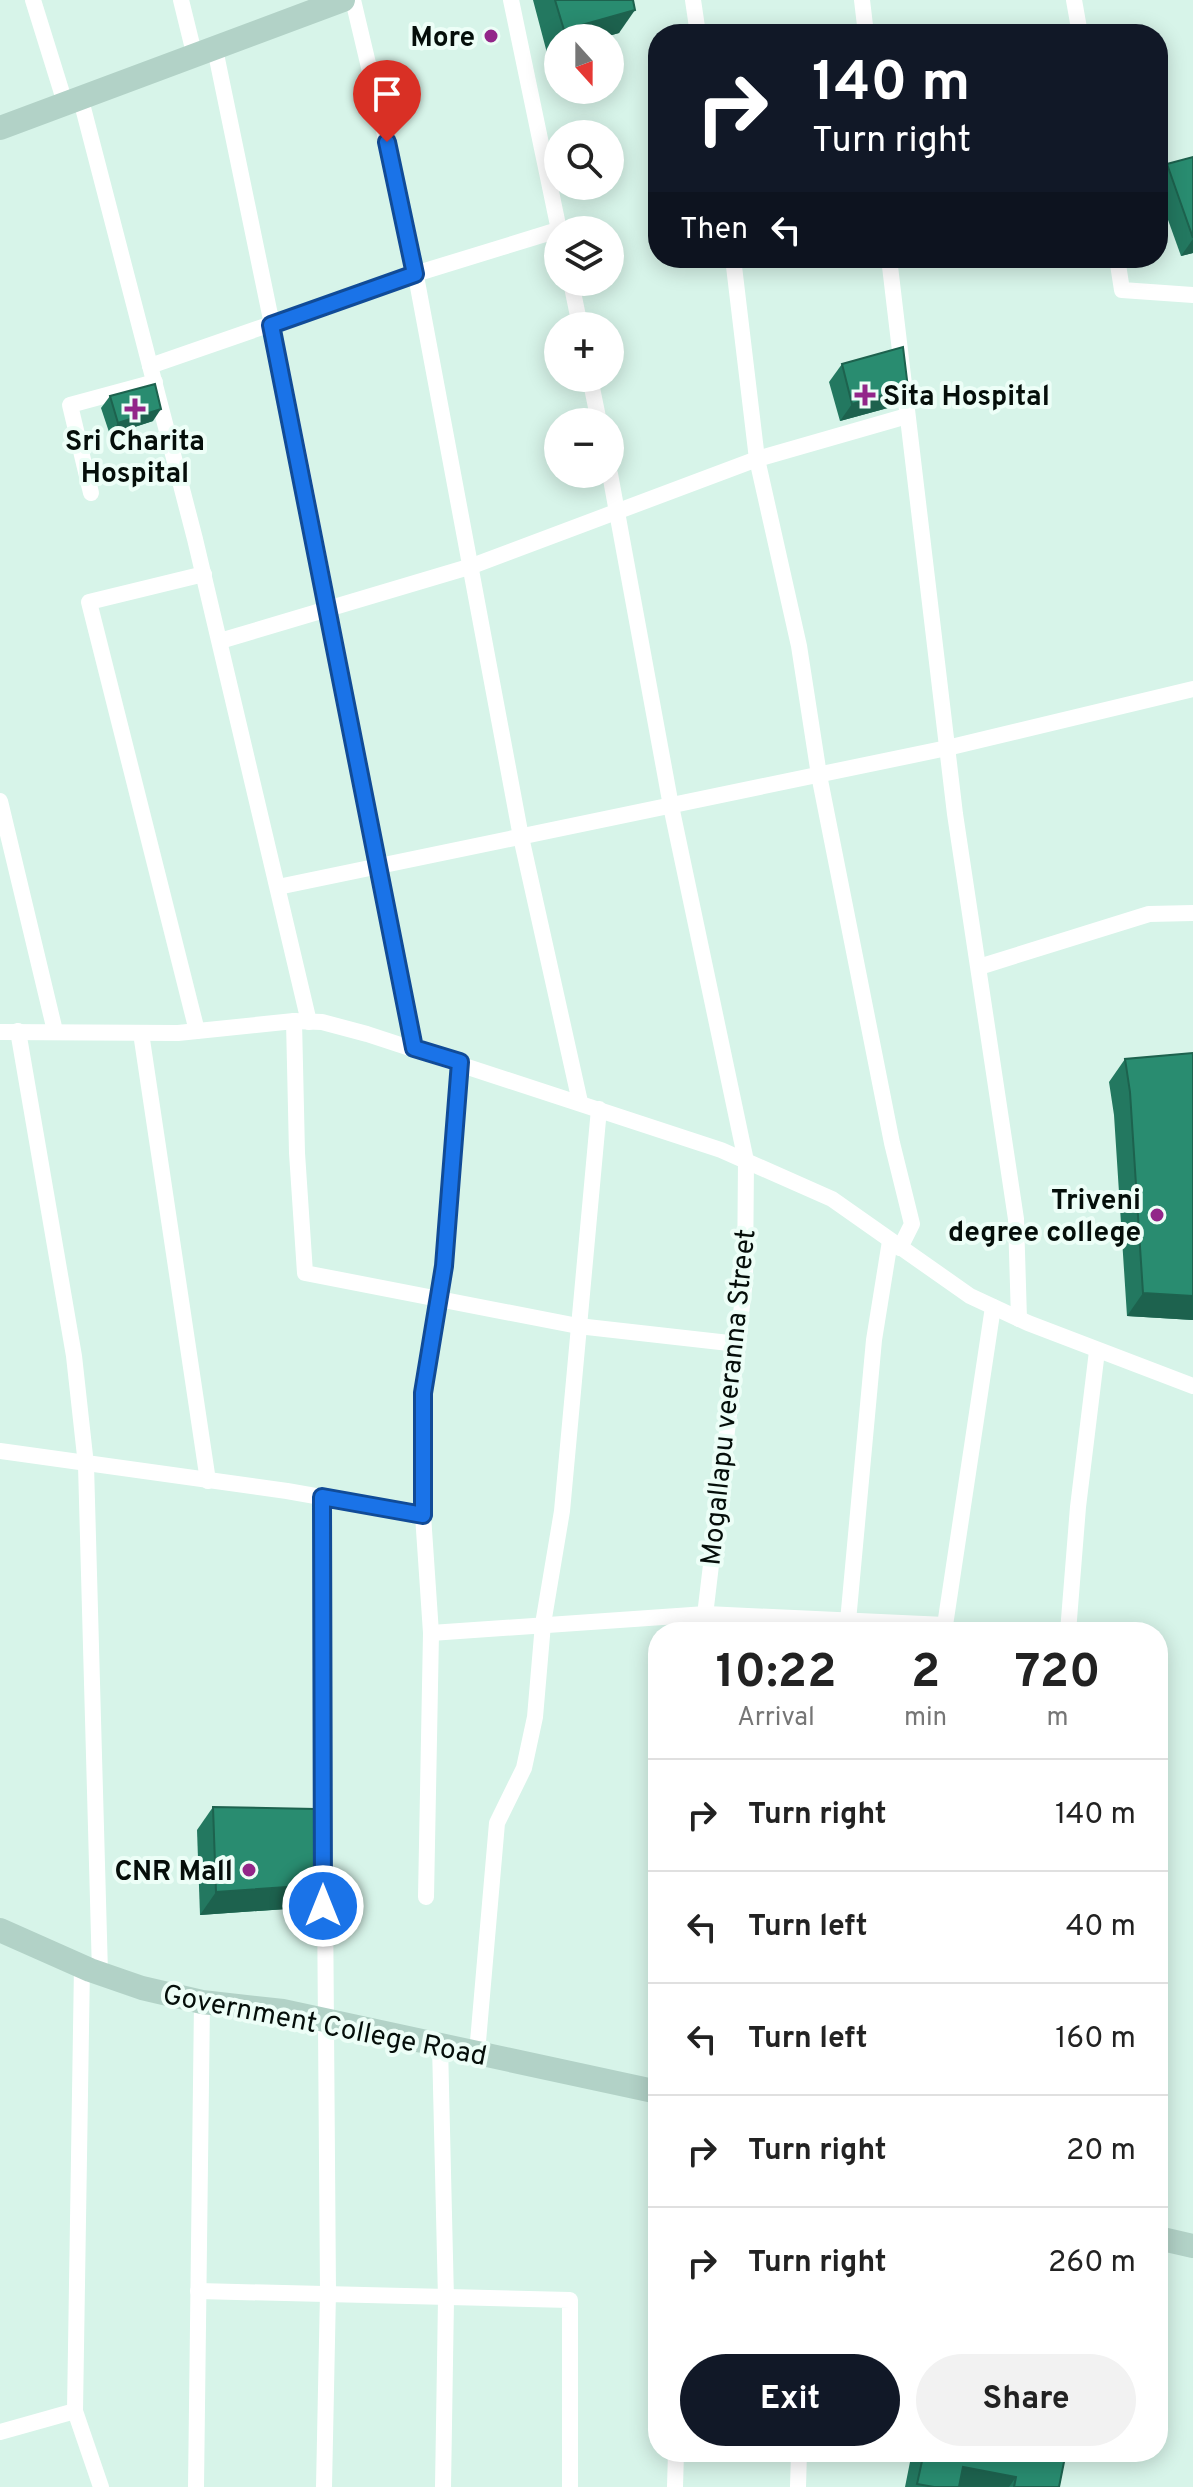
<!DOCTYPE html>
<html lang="en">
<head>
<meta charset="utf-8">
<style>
  :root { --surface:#fff; --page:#f2f2f2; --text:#222; --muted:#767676; --line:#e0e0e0; --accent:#111827 }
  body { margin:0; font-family:Overpass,sans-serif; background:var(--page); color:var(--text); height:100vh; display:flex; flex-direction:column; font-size:30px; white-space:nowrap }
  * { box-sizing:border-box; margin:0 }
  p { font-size:26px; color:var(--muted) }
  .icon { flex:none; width:44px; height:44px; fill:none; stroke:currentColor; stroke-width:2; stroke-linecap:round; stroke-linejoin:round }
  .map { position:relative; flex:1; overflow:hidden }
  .side { position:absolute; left:648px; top:1622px; width:520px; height:840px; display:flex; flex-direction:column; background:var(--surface); border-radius:32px; box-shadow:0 4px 20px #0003 }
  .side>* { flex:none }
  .hud { position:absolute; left:648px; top:24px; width:520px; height:244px; border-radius:32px; box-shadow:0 4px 20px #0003; background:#111827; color:#fff; overflow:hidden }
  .needle { width:52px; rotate:159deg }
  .controls { position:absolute; left:544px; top:24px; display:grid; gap:16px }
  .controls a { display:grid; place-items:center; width:80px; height:80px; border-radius:50%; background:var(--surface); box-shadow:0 4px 20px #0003; font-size:40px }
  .pin { position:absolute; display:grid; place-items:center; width:68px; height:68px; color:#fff; margin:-82px -34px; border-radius:50% 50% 50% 0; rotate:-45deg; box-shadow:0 0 8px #0007 }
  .pin .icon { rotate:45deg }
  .me { position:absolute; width:88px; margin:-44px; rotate:0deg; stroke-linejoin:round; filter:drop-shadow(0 0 6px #0008) }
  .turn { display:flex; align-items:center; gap:28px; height:168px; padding:0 32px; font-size:36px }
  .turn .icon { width:104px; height:104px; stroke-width:2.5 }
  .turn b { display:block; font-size:56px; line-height:68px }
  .then { display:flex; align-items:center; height:76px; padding:0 32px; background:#0003; gap:16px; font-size:30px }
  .eta { display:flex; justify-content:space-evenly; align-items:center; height:136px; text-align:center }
  .eta b { font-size:48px; font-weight:700; line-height:56px }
  .button { display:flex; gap:16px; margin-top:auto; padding:16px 32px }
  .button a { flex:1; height:92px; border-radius:48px; background:var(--accent); color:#fff; font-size:32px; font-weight:700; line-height:92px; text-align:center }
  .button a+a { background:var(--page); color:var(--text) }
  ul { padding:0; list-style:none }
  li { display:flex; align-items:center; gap:24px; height:112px; padding:0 32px; border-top:2px solid var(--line) }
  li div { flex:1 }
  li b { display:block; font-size:30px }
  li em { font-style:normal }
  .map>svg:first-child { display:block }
</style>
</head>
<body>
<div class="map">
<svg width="1193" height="2487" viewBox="0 0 1193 2487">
  <rect width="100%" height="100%" fill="#d7f4e9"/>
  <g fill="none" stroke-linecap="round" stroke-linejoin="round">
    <g stroke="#fff" stroke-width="16">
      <polyline points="33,0 66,106"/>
      <polyline points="181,0 195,57"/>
      <polyline points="353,0 407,228 521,837 580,1102"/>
      <polyline points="511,0 559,230"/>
      <polyline points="693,0 698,34"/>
      <polyline points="862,0 866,34"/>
      <polyline points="1074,0 1080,34"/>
      <polyline points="215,49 299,455 414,1048"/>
      <polyline points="81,100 195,539 309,1022"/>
      <polyline points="733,258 757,459 799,646 819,775 892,1143 912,1224 900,1248"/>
      <polyline points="889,258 955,814 1016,1219 1019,1319"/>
      <polyline points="1117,258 1122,290 1193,295"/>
      <polyline points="571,282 580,326"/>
      <polyline points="150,366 415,274 558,230"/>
      <polyline points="590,378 599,422"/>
      <polyline points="610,474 671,806 746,1161 745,1280 703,1632"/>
      <polyline points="91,493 70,405 155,382"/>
      <polyline points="220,641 472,566 757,459 907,416"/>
      <polyline points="0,801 55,1031"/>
      <polyline points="278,887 947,748 1193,689"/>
      <polyline points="979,967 1149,914 1193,913"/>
      <polyline points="294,1021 297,1153 305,1273 578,1326 738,1344"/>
      <polyline points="18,1031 74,1356 86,1465 100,1973"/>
      <polyline points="197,1031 89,602 204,574"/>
      <polyline points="0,1032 178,1033 294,1021 322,1022 367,1034 721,1150 832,1199 970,1296 1028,1323 1193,1386"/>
      <polyline points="141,1033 208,1481"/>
      <polyline points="0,1451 287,1491 423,1515"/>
      <polyline points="322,1497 328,2292 324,2487"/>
      <polyline points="847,1632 874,1340 890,1241"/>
      <polyline points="944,1632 993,1307"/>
      <polyline points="1068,1632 1078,1507 1097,1351"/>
      <polyline points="431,1633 706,1614 945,1625"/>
      <polyline points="426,1897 431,1633 423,1515 423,1393 444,1266 460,1062"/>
      <polyline points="82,1966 75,2411 101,2487"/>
      <polyline points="440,2045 446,2299 443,2487"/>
      <polyline points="477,2053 497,1823 524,1768 535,1717 543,1624 562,1511 599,1109"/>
      <polyline points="656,2091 658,2046"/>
      <polyline points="198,2291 570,2300 570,2487"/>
      <polyline points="0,2432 75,2411"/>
      <polyline points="196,2487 202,2002"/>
      <polyline points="675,2487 676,2452"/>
      <polyline points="798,2487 799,2452"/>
    </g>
    <g stroke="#b2d2c7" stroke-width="24">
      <polyline points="0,128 343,0"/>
      <polyline points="0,1930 90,1970 142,1988 202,2002 283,2011 658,2092"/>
      <polyline points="1158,2238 1193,2246"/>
    </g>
  </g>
  <g fill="#237860">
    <polygon points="533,0 633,0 619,33 601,38 558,38 558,50 547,53"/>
    <polygon points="1193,157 1193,253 1181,256 1158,192 1158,177 1167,164"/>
    <polygon points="842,364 908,388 895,406 840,421 829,382"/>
    <polygon points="110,396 153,421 110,435 101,408"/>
    <polygon points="1125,1059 1193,1320 1127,1316 1114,1115 1109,1082"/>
    <polygon points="213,1807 317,1885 301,1908 200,1915 197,1830"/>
    <polygon points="912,2452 1068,2452 1065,2456 1059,2487 905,2487"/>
  </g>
  <g fill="#1d624e">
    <polygon points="635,10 619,33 601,38 558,38 564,30"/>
    <polygon points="558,38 558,50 547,53"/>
    <polygon points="1193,239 1193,253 1181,256"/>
    <polygon points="826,258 844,258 822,264"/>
    <polygon points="908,388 895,406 840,421 852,404"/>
    <polygon points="161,409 153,421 110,435 118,423"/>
    <polygon points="1143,1293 1193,1296 1193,1320 1127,1316"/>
    <polygon points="317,1885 301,1908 200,1915 216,1892"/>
    <polygon points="963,2467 1016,2477 1009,2487 949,2487"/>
  </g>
  <g fill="#298c70" stroke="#1d624e" stroke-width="2">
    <polygon points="555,0 633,0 635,10 564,30"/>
    <polygon points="1193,157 1193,238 1167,164"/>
    <polygon points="903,347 908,388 852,404 842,364"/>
    <polygon points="155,384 161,409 118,423 110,396"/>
    <polygon points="1193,1053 1193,1296 1143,1293 1130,1092 1125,1059"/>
    <polygon points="213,1807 315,1809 317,1885 216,1892"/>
    <polygon points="924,2452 1066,2452 1059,2487 1014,2487 1016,2477 963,2467 959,2487 934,2487 917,2484"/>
  </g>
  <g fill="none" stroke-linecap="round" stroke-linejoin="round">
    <g stroke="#114b97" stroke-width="20">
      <polyline id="route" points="323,1906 322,1497 423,1515 423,1393 444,1266 460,1062 414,1048 271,325 415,274 387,142"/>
    </g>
    <use href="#route" stroke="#1a73e8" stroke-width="14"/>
  </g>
  <g fill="#922689" stroke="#edfef7" stroke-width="3">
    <circle cx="491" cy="36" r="8"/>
    <path d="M861 383h8v8h8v8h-8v8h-8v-8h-8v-8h8z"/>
    <path d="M131 397h8v8h8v8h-8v8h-8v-8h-8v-8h8z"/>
    <circle cx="1157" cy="1215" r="8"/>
    <circle cx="249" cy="1870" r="8"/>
  </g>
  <g text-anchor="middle" stroke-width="8" stroke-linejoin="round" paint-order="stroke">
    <g font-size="28" font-weight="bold" fill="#050e0a" stroke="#edfef7" text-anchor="end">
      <text x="475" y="46">More</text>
      <text x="883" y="405" text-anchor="start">Sita Hospital</text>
      <text x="135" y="450" text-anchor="middle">Sri Charita<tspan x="135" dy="32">Hospital</tspan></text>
      <text x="1141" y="1209">Triveni<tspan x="1141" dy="32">degree college</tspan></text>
      <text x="233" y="1880">CNR Mall</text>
    </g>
    <g font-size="28" fill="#050e0a" stroke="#edfef7">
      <text transform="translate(727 1397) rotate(-84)" y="10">Mogallapu veeranna Street</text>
      <text transform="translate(325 2024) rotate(11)" y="10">Government College Road</text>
    </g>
  </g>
</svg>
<div class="controls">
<a><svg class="needle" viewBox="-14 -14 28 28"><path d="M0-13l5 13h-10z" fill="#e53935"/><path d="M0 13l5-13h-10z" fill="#767676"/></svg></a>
<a><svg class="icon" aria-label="search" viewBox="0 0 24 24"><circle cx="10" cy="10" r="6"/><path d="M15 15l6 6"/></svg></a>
<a><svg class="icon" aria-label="layers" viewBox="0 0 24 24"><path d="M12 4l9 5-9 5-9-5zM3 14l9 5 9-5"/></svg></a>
<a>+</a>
<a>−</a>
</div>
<div class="pin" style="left:387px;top:142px;background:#d93025"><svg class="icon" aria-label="arrive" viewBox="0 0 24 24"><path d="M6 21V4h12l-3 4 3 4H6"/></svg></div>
<svg class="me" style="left:323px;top:1906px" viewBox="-20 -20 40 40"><circle r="17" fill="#1a73e8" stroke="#fff" stroke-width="3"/><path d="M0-11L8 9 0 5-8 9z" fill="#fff"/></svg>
<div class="hud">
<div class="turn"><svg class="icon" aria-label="right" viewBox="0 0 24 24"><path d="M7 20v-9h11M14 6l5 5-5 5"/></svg><div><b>140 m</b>Turn right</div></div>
<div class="then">Then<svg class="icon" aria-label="left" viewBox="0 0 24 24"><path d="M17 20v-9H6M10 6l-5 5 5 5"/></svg></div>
</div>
<section class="side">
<div class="eta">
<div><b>10:22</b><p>Arrival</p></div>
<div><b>2</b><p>min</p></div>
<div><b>720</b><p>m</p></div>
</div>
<ul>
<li><svg class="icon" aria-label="right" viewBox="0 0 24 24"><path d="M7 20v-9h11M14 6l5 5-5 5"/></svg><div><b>Turn right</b></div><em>140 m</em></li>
<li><svg class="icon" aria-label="left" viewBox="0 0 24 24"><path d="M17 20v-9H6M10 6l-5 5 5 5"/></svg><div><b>Turn left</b></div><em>40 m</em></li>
<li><svg class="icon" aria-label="left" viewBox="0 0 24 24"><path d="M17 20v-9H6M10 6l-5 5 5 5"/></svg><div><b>Turn left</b></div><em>160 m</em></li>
<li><svg class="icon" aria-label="right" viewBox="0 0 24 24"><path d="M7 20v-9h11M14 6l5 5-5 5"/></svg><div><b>Turn right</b></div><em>20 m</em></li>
<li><svg class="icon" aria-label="right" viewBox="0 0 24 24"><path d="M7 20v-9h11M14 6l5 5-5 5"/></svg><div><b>Turn right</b></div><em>260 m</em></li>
</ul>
<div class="button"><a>Exit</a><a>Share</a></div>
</section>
</div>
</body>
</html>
